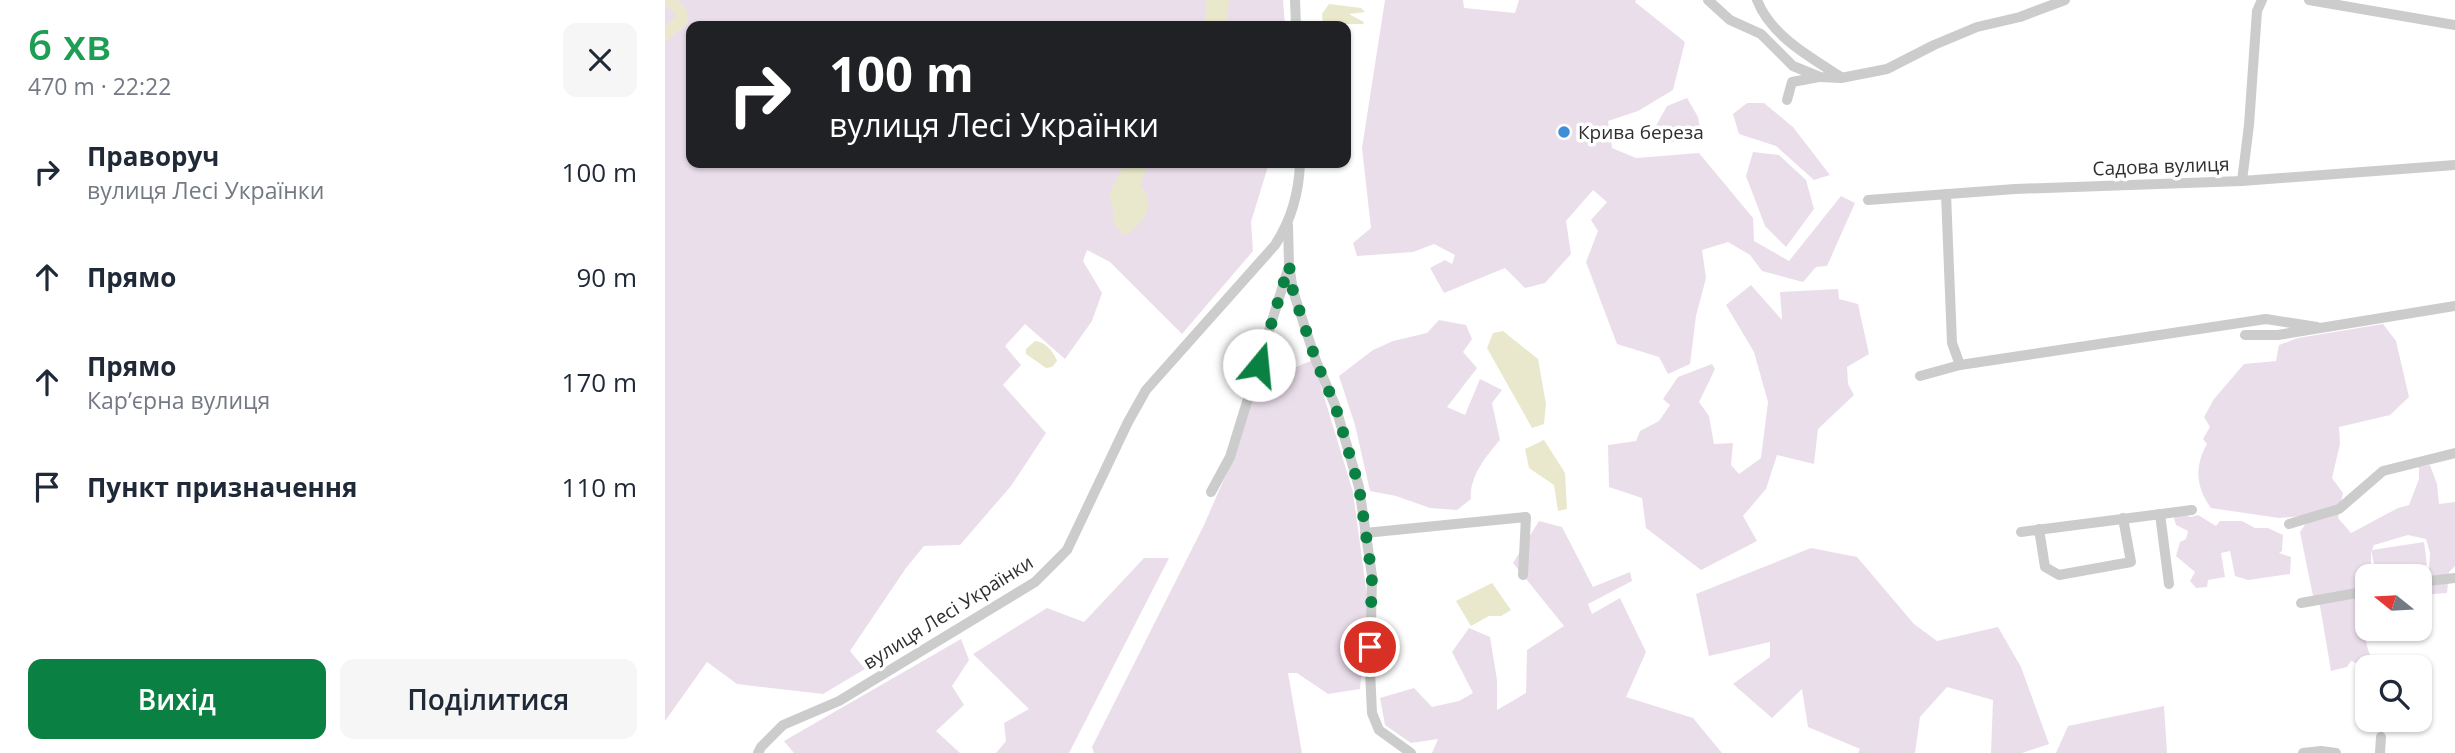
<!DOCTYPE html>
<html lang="uk">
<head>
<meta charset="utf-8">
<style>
  :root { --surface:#fff; --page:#f6f6f7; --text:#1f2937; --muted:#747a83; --accent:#0b8043 }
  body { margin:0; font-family:"Open Sans",sans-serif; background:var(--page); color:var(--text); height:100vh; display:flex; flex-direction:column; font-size:26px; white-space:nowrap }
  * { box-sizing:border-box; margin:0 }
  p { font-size:23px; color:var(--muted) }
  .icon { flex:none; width:38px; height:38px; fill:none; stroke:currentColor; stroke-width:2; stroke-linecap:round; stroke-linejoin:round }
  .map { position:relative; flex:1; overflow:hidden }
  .sheet { display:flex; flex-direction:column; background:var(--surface); width:665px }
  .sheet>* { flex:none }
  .guide { position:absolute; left:21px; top:21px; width:665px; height:147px; border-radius:14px; box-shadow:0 2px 5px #0004; background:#202124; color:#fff; overflow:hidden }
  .needle { width:46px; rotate:288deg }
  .fabs { position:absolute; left:1690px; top:564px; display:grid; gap:14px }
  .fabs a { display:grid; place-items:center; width:77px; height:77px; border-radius:14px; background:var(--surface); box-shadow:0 2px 5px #0004; font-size:35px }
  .pin { position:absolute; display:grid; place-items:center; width:60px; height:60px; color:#fff; margin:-30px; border:4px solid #fff; border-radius:50%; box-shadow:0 2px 7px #0007 }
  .me { position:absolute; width:77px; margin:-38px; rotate:17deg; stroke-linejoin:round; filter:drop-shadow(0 0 5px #0008) }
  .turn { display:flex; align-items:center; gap:24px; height:147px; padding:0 28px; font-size:32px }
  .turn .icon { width:91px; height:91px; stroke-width:2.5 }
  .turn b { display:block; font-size:49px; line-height:60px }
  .round { display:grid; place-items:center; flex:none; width:74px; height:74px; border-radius:14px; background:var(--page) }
  .overview { display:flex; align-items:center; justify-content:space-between; height:119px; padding:0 28px }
  h1 { font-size:42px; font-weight:600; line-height:52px; color:#1e9e55 }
  .primary-button { display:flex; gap:14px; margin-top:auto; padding:14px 28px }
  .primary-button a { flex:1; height:80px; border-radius:14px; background:var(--accent); color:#fff; font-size:28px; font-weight:600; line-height:80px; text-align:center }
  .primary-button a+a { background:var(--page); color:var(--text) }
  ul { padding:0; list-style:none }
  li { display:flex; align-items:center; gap:21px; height:105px; padding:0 28px }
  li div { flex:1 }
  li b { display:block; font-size:26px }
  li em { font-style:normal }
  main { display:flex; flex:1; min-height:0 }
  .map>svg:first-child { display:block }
</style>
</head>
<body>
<main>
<section class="sheet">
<div class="overview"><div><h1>6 хв</h1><p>470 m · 22:22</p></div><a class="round"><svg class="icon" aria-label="close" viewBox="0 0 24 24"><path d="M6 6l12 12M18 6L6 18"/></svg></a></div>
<ul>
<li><svg class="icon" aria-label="right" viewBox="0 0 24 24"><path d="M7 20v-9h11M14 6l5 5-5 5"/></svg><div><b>Праворуч</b><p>вулиця Лесі Українки</p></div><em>100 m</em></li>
<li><svg class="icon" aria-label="ahead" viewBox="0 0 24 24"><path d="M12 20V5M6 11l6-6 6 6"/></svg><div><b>Прямо</b></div><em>90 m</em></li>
<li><svg class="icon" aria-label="ahead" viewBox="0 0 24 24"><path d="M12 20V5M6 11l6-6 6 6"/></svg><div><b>Прямо</b><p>Карʼєрна вулиця</p></div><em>170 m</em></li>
<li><svg class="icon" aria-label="arrive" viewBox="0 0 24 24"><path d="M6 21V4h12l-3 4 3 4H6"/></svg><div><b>Пункт призначення</b></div><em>110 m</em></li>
</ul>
<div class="primary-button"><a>Вихід</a><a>Поділитися</a></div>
</section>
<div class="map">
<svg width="1790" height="753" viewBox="0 0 1790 753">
  <rect width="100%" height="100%" fill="#fff"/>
  <g fill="#ebdeeb">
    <polygon points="0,0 618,0 620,26 26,26 26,163 604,163 586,222 588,251 517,334 445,262 422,250 418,261 437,293 427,321 400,359 360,324 340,346 356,365 338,385 381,433 346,486 295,545 259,546 241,568 185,651 200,669 158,694 72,684 42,662 0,721"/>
    <polygon points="720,0 798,0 799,8 850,13 854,0 971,0 970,2 1020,42 1008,90 973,111 943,121 947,148 971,158 1034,153 1088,218 1089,241 1124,261 1176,196 1190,203 1162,266 1151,267 1138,282 1097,271 1085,255 1063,242 1037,250 1041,278 1031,316 1025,364 1003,374 994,357 952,344 921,262 933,231 926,220 942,202 928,190 901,221 906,254 880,283 860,288 840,268 779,293 765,268 780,260 787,264 790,255 769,244 748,252 692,256 688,243 706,228 697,148"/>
    <polygon points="1022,98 1033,117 1035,129 1008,142 998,144 1001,134 988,131 1002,106"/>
    <polygon points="1082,103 1099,103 1128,127 1165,175 1149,180 1111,146 1074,134 1068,114"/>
    <polygon points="1088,152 1114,155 1141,180 1149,209 1121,247 1100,226 1081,176"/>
    <polygon points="1086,285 1117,320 1115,292 1173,289 1174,299 1193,304 1204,354 1182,367 1183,384 1189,395 1153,429 1149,464 1112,455 1101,489 1078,516 1092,541 1036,570 981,528 977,498 944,487 943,445 971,441 975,431 994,421 1005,405 998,399 1013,377 1047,364 1050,369 1034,402 1044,416 1049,444 1068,443 1066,465 1074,474 1096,458 1103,402 1089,352 1061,305"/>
    <path d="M774,320L801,325L807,339L798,352L812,368L782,407L800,415L815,379L837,390L827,403L835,440C821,456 804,477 806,499L792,510L765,508L731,496L705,491L690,425L674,376L708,350L728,341L762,333Z"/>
    <path d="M1718,324L1731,341L1744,397L1725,415L1674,427L1675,444L1667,478L1678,493L1673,518L1686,533L1733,508L1744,505L1754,479V467L1765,465L1772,484L1774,504L1790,502V566L1784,572L1782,593L1755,595L1754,576L1764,569L1765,553L1761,539L1743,535L1709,545L1707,550L1759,542L1762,565L1711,573L1706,550V572L1715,576H1703V600C1695,609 1699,615 1703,625C1699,636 1701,646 1706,657L1704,663L1693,664L1686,661L1682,667L1666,671L1655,606L1648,596L1635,532L1641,523L1637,516L1614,518L1546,508C1531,487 1529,467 1542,444L1538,439L1545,427L1539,417L1549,399L1579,364L1611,361L1614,345L1633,338Z"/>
    <polygon points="648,360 688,492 703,603 695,689 663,694 632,673 623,673 637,753 429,753 427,747 539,525 566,463 590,384"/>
    <polygon points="1511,513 1526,517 1533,515 1551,526 1555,521 1577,521 1590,528 1603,528 1618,535 1617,551 1614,553 1626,557 1625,574 1583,580 1570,576 1565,551 1556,553 1560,577 1543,580 1542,587 1531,588 1525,581 1530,572 1511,556 1515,542 1521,539 1523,531 1511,525 1509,518"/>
    <polygon points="874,521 897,527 928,587 965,572 967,581 923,604 927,614 955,598 981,652 961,697 1028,718 1057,753 767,753 773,739 746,743 720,725 715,698 749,688 767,707 794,701 808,693 787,652 804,628 825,637 832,680 832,710 861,693 862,650 899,626 848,563"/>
    <polygon points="1146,548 1192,557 1249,624 1272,641 1333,627 1356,667 1384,744 1357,753 1326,753 1328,700 1282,687 1255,717 1250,753 1193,753 1195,749 1143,727 1137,689 1107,718 1068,684 1105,657 1105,642 1044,656 1031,594"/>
    <polygon points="479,558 504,558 404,753 331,753 341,741 339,723 364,709 308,654 382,608 419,622"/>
    <polygon points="296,639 304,660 287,686 299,705 271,731 295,753 129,753 119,741"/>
    <polygon points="1499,706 1502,753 1391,753 1403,726"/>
  </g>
  <g fill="#e9e8cc">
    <polygon points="540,0 564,0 561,26 540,26"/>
    <polygon points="664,4 696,8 700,12 684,14 699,22 698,24 658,24 657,14"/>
    <path d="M459,163H483L475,186C478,190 481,192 482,196C488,211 472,229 460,235C441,220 453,214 444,196Z"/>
    <polygon points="838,331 873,359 881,404 879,424 867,428 822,348 828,333"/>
    <path d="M370,341C381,342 388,351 392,361L387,367L381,368L361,354V349Z"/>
    <polygon points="879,440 900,473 902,509 893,511 889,485 864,468 860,449"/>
    <polygon points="827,583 846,610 836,616 824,616 806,626 791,601"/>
  </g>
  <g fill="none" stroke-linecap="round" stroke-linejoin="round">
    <polyline stroke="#e9e8cc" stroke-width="12" points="0,34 17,20 16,12 4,0"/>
    <g stroke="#ccc" stroke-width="10">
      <polyline points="630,0 631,26"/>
      <polyline points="1043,0 1065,20 1096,34 1128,66 1155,77 1176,78 1222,69 1269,45 1312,27 1355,17 1400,0"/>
      <path d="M1092,0C1106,36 1145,57 1176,77"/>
      <polyline points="1644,0 1790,25"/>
      <polyline points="1122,100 1127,82 1154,77"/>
      <polyline points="1577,181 1584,125 1592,11 1597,0"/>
      <polyline points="1281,194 1287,343 1295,365"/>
      <polyline points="1203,200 1350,189 1577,181 1790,165"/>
      <polyline points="623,225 624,265 628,291 651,361 670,405 694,487 707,576 705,670 707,713 714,730 746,753"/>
      <polyline points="1580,335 1613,335 1790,306"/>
      <polyline points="1255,376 1295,365 1601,319 1652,327"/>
      <polyline points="546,492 565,457 623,269"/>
      <polyline points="1495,514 1504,584"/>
      <polyline points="1624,524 1674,509 1718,471 1790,453"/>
      <polyline points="1374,529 1380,567 1394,575 1466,562 1458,518"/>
      <polyline points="1356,532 1527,510"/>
      <polyline points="700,533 861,517 858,575"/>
      <polyline points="1755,582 1790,578"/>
      <polyline points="1636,603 1703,591"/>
      <path d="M93,753L96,747L118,725L174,701L370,582L402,550L463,422L481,390L610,245C627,219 634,193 635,163"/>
      <polyline points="1638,753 1656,751 1671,753"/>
      <polyline points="1715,753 1716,737"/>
    </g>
  </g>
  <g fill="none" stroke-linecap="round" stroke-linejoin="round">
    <polyline stroke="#0b8043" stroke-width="12" stroke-dasharray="0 21.6" points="594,365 624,265 628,291 651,361 670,405 694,487 707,576 705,647"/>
  </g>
  <circle fill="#3f8dd7" stroke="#fff" stroke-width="2.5" cx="899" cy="132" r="7"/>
  <g text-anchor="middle" stroke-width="7" stroke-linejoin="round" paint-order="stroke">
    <g font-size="19" fill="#2f2f2f" stroke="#fff" text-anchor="start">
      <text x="913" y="139">Крива береза</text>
    </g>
    <g font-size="19" fill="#2f2f2f" stroke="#fff">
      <text transform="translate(1496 166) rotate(-2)" y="7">Садова вулиця</text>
      <text transform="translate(283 612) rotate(-32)" y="7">вулиця Лесі Українки</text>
    </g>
  </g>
</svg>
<div class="fabs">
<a><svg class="needle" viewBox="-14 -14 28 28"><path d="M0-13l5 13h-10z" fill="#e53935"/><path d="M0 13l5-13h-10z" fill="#747a83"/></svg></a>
<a><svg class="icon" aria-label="search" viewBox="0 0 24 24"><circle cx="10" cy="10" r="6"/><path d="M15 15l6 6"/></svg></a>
</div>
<div class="pin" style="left:705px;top:647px;background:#d93025"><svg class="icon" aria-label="arrive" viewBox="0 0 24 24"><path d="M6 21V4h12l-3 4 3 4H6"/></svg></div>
<svg class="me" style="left:594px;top:365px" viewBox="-20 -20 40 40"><circle r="19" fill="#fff"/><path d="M0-13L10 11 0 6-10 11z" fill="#0b8043"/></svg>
<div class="guide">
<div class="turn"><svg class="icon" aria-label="right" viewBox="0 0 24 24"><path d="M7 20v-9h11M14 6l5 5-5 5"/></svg><div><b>100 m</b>вулиця Лесі Українки</div></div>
</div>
</div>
</main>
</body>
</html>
